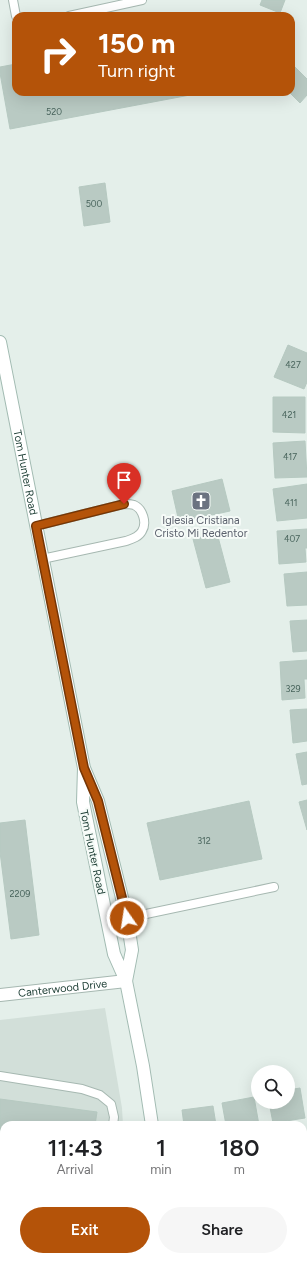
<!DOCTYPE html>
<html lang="en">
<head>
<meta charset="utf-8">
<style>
  :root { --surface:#fff; --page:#f6f6f6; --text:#202124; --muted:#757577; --accent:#b45309 }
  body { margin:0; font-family:Figtree,sans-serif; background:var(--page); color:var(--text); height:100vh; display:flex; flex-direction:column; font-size:15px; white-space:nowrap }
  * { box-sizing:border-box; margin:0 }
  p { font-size:13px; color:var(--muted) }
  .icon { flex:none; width:22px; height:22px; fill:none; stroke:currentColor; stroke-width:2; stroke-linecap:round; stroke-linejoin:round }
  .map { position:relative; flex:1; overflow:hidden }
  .sheet { position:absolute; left:0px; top:1121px; width:307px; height:140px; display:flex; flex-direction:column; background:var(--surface); border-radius:12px 12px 0 0; box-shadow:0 4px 16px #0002 }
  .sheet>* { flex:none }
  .guide { position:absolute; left:12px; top:12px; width:283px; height:84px; border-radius:12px; box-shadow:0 4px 16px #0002; background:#b45309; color:#fff; overflow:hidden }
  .fabs { position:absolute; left:251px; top:1065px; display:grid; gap:8px }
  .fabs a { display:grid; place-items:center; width:44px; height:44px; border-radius:50%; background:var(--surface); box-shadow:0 4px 16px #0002; font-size:20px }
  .pin { position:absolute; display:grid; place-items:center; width:34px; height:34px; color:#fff; margin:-41px -17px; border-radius:50% 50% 50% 0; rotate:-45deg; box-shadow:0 0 4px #0007 }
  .pin .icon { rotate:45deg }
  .me { position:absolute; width:44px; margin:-22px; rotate:347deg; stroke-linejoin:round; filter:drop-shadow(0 0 3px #0008) }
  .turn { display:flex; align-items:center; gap:14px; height:84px; padding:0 20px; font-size:18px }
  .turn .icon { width:52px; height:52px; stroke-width:2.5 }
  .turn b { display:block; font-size:28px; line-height:34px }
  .eta { display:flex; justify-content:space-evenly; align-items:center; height:68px; text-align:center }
  .eta b { font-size:24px; font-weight:600; line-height:28px }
  .primary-button { display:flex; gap:8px; margin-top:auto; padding:8px 20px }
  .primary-button a { flex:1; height:46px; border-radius:24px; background:var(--accent); color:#fff; font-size:16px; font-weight:600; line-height:46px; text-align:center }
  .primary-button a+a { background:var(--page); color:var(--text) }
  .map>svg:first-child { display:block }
</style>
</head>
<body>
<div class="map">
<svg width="307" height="1261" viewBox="0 0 307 1261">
  <rect width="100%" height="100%" fill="#e4efea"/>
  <polygon fill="#d2dfd9" points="105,1008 122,1108 123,1125 4,1125 4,1257 111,1257 110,1261 0,1261 0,1020"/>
  <g fill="#b9cac3" stroke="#b6c9c1">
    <polygon points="262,0 285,0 280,13 260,5"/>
    <polygon points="16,64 16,92 190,92 190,95 10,129 0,73 0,67"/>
    <polygon points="292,64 307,79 307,95 300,103 289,92 291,92 291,65"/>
    <polygon points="105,183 110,222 84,226 79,187"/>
    <polygon points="288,345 307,353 307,382 304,389 274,377"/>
    <polygon points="273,397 305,397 305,433 273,432"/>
    <polygon points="305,441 307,477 275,478 273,443"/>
    <polygon points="222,479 230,511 179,522 172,491"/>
    <polygon points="307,484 307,518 277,521 273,489"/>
    <polygon points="307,529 307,548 305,548 306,562 279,564 277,531"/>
    <polygon points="217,533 230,582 206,588 193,539"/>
    <polygon points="307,572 307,605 287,606 284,574"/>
    <polygon points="307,620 307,651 293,652 290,621"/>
    <polygon points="307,660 307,679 304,679 305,698 282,700 280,662"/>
    <polygon points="307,709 307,741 293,743 290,710"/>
    <polygon points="307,752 307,784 302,785 296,754"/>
    <polygon points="307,800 307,830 299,802"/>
    <polygon points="249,801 262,859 160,880 147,823"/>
    <polygon points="25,820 39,935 11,939 0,852 0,823"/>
    <polygon points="300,1088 305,1118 273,1123 269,1102 288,1102 288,1090"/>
    <polygon points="254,1097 259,1125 226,1125 222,1103"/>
    <polygon points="0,1099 97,1112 95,1125 4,1125 4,1232 0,1232"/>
    <polygon points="213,1106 216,1125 184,1125 182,1110"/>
    <polygon points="307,1200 307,1232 303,1233 303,1201"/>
    <polygon points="185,1257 223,1257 223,1261 186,1261"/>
  </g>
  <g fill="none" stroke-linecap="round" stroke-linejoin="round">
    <g stroke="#a6b8b1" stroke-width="10">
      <g id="lane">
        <polyline points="13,0 16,16"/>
        <polyline points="69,16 142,0"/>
        <path d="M36,526L124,504C127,504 131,504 134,505C143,509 147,523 142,531C139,537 132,539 126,541L42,559"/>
        <polyline points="127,918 274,887"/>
        <polyline points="0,1076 82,1089 100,1095 111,1104 114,1117 113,1125"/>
        <polyline points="101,1257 114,1261"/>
        <polyline points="0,1259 10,1261"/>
        <polyline points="90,1261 93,1257"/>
      </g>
    </g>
    <g stroke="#a6b8b1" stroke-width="14">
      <g id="street">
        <path id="s1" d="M0,995L126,981"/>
        <polyline points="303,1159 307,1158"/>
      </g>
    </g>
    <g stroke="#a2bbb2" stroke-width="14">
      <g id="secondary">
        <path id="s2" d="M0,342L84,768L98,801L127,918L132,950L126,981L114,954L83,802L84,768"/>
        <polyline points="126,981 143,1066 152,1125"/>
        <polyline points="142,1261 143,1257"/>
      </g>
    </g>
    <use href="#lane" stroke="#fff" stroke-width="8"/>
    <use href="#street" stroke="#fff" stroke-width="12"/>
    <use href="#secondary" stroke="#fff" stroke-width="12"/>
  </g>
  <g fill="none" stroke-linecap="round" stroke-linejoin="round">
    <g stroke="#753606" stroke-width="10">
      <polyline id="route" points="124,504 36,526 84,768 98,801 127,918"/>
    </g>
    <use href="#route" stroke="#b45309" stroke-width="7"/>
  </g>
  <defs>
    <g id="church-square" transform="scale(1)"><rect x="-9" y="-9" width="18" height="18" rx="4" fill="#6b7280" stroke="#f6fbf8"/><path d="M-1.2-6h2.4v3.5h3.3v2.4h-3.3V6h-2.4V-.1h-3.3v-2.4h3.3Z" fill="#fff"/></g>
  </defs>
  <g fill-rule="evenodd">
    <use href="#church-square" x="201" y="501"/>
  </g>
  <g text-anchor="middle" stroke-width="4" stroke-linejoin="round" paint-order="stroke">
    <g font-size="9" fill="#48645c">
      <text x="54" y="115">520</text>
      <text x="94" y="207">500</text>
      <text x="293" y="368">427</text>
      <text x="289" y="418">421</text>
      <text x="290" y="460">417</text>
      <text x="291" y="506">411</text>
      <text x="292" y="542">407</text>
      <text x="293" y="692">329</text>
      <text x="204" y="844">312</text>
      <text x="20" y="897">2209</text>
    </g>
    <g font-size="11" fill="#224239" stroke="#f6fbf8">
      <text dy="4" stroke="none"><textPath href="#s2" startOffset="133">Tom Hunter Road</textPath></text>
      <text transform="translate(93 852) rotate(78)" y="4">Tom Hunter Road</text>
      <text dy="4" stroke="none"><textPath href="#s1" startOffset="63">Canterwood Drive</textPath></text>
    </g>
    <g font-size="11" fill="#5b616d" stroke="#f6fbf8">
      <text x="201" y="524">Iglesia Cristiana<tspan x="201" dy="13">Cristo Mi Redentor</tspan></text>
    </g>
  </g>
</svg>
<div class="fabs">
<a><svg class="icon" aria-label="search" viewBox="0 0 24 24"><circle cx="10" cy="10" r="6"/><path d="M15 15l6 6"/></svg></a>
</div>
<div class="pin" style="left:124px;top:504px;background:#d93025"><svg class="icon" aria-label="arrive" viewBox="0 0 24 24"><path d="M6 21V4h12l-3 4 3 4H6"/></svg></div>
<svg class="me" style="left:127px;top:918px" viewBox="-20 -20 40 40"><circle r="17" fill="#b45309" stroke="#fff" stroke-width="3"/><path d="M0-11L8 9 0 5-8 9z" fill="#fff"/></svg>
<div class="guide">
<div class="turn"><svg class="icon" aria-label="right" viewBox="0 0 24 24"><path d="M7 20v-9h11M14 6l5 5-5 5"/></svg><div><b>150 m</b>Turn right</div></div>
</div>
<section class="sheet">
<div class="eta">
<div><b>11:43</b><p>Arrival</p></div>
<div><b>1</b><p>min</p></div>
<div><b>180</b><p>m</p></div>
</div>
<div class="primary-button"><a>Exit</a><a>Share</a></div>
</section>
</div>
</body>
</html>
